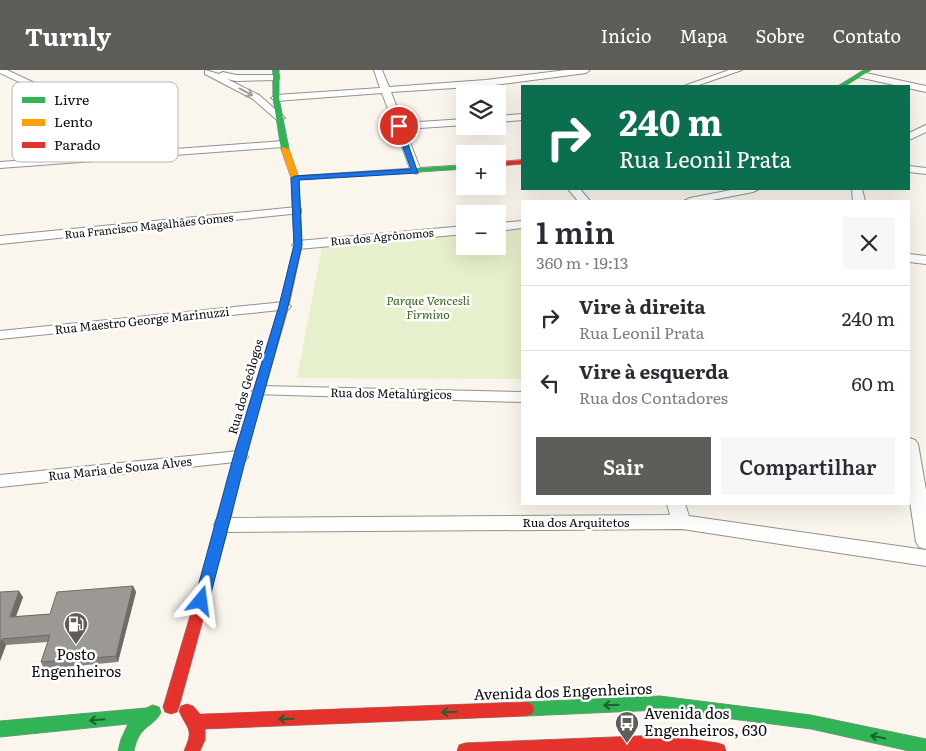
<!DOCTYPE html>
<html lang="pt">
<head>
<meta charset="utf-8">
<style>
  :root { --surface:#fff; --page:#f7f7f7; --text:#2b2b33; --muted:#7c7c81; --line:#e1e1e2; --accent:#5f5d5a }
  body { margin:0; font-family:Literata,serif; background:var(--page); color:var(--text); height:100vh; display:flex; flex-direction:column; font-size:19px; white-space:nowrap }
  * { box-sizing:border-box; margin:0 }
  p { font-size:16px; color:var(--muted) }
  .icon { flex:none; width:28px; height:28px; fill:none; stroke:currentColor; stroke-width:2; stroke-linecap:round; stroke-linejoin:round }
  .map { position:relative; flex:1; overflow:hidden }
  .details { position:absolute; left:521px; top:130px; width:389px; height:305px; display:flex; flex-direction:column; background:var(--surface); border-radius:0px; box-shadow:0 5px 20px #0002 }
  .details>* { flex:none }
  .hud { position:absolute; left:521px; top:15px; width:389px; height:105px; border-radius:0px; box-shadow:0 5px 20px #0002; background:#0b6e4f; color:#fff; overflow:hidden }
  .tools { position:absolute; left:456px; top:15px; display:grid; gap:10px }
  .tools a { display:grid; place-items:center; width:50px; height:50px; border-radius:0px; background:var(--surface); box-shadow:0 5px 20px #0002; font-size:25px }
  .pin { position:absolute; display:grid; place-items:center; width:42px; height:42px; color:#fff; margin:-21px; border:2px solid #fff; border-radius:50%; box-shadow:0 1px 5px #0007 }
  .me { position:absolute; width:55px; margin:-28px; rotate:16deg; stroke-linejoin:round; filter:drop-shadow(0 0 4px #0008) }
  .turn { display:flex; align-items:center; gap:18px; height:105px; padding:0 15px; font-size:22px }
  .turn .icon { width:65px; height:65px; stroke-width:2.5 }
  .turn b { display:block; font-size:35px; line-height:42px }
  .round { display:grid; place-items:center; flex:none; width:52px; height:52px; border-radius:0px; background:var(--page) }
  .headline { display:flex; align-items:center; justify-content:space-between; height:85px; padding:0 15px }
  h1 { font-size:30px; font-weight:600; line-height:38px }
  .cta { display:flex; gap:10px; margin-top:auto; padding:10px 15px }
  .cta a { flex:1; height:58px; border-radius:0px; background:var(--accent); color:#fff; font-size:20px; font-weight:600; line-height:58px; text-align:center }
  .cta a+a { background:var(--page); color:var(--text) }
  ul { padding:0; list-style:none }
  li { display:flex; align-items:center; gap:15px; height:65px; padding:0 15px; border-top:1px solid var(--line) }
  li div { flex:1 }
  li b { display:block; font-size:19px }
  li em { font-style:normal }
  header { display:flex; align-items:center; gap:30px; box-sizing:border-box; height:70px; padding:0 25px; background:var(--accent); color:#fff }
  header strong { font-size:24px }
  nav { display:flex; gap:28px; margin-inline-start:auto; font-size:18px }
  .map>svg:first-child { display:block }
</style>
</head>
<body>
<header>
<strong>Turnly</strong>
<nav><a>Início</a><a>Mapa</a><a>Sobre</a><a>Contato</a></nav>
</header>
<div class="map">
<svg width="926" height="681" viewBox="0 0 926 681">
  <rect width="100%" height="100%" fill="#faf6ee"/>
  <polygon fill="#e7f0cc" points="522,157 522,309 297,308 322,177 465,163 465,176 498,176 498,159"/>
  <g fill="none" stroke-linecap="round" stroke-linejoin="round">
    <g stroke="#93918d" stroke-width="2">
      <g id="street">
        <polygon points="0,0 7,0 118,52 133,67 135,82 283,71 288,74 283,77 0,98 0,92 124,83 123,68 112,56 0,3"/>
        <polygon points="205,0 219,4 223,2 236,5 279,5 279,9 276,10 236,11 227,9 259,25 285,48 277,50 253,29 205,4"/>
        <polygon points="374,0 382,0 389,17 486,10 566,0 590,0 586,3 486,16 391,22 403,53 465,49 465,55 405,59 421,101 416,104 411,101 382,23 276,31 271,28 276,25 380,18"/>
        <polygon points="729,0 742,0 696,16 684,16"/>
        <polygon points="861,2 926,16 926,22 858,7 857,5"/>
        <polygon points="522,44 522,50 498,52 498,46"/>
        <polygon points="926,55 926,62 909,70 909,63"/>
        <polygon points="909,96 926,98 926,104 909,102"/>
        <polygon points="568,119 580,119 590,131 578,131"/>
        <polygon points="736,119 759,119 753,122 707,131 684,131 690,128"/>
        <polygon points="852,119 862,119 865,131 853,131"/>
        <polygon points="297,137 301,139 301,143 0,174 0,166"/>
        <polygon points="522,151 522,158 498,161 498,153"/>
        <polygon points="465,156 465,164 298,179 292,175 298,171"/>
        <polygon points="909,184 926,186 926,194 909,192"/>
        <polygon points="284,232 291,236 289,239 0,269 0,261"/>
        <polygon points="260,316 522,322 522,332 254,324 252,321"/>
        <polygon points="909,368 915,370 918,374 926,420 926,479 919,477 916,472 909,425"/>
        <polygon points="239,381 245,383 248,387 245,391 0,417 0,405"/>
        <polygon points="667,434 685,434 689,446 926,480 926,496 682,459 223,462 216,460 214,455 216,450 223,448 670,445"/>
      </g>
    </g>
    <g stroke="#898784" stroke-width="1">
      <g id="fast">
        <polygon points="273,0 279,0 279,28 289,79 285,81 281,79 273,28"/>
        <polygon points="864,0 871,0 845,16 838,16"/>
        <polygon points="465,95 465,99 295,110 291,108 295,106"/>
        <polygon points="660,626 811,645 926,669 926,681 909,681 811,659 660,640 526,646 520,644 518,639 520,634 526,632"/>
        <path d="M153,635L159,637L161,642C154,658 139,654 134,681H118L121,669L128,654L0,667V651L146,638Z"/>
      </g>
    </g>
    <g stroke="#898784" stroke-width="1">
      <polygon id="slow" points="282,77 289,79 299,108 302,175 289,236 245,387 231,448 230,451 220,451 219,448 233,387 279,236 294,175 291,108 281,79"/>
    </g>
    <g stroke="#898784" stroke-width="1">
      <g id="jam">
        <polygon points="522,90 522,94 498,96 498,92"/>
        <polygon points="225,443 230,445 231,448 179,637 177,642 171,644 165,642 163,637 219,448 220,445"/>
        <path d="M526,632L532,634L534,639L532,644L526,646L205,659V670L200,681H184C194,658 188,661 179,641L181,636L187,634L193,636L200,644Z"/>
        <polygon points="664,665 718,673 724,675 726,681 457,681 459,675 465,673"/>
      </g>
    </g>
    <use href="#street" fill="#fefefc" fill-rule="evenodd"/>
    <use href="#fast" fill="#30b455" fill-rule="evenodd"/>
    <use href="#slow" fill="#ff9f0a" fill-rule="evenodd"/>
    <use href="#jam" fill="#e5322d" fill-rule="evenodd"/>
  </g>
  <polygon fill="#86837f" points="133,516 136,522 118,592 44,599 41,592 48,572 6,575 0,591 0,522 23,527 16,547 50,544"/>
  <g fill="#6d6a68">
    <polygon points="133,516 136,522 118,592 116,586"/>
    <polygon points="19,521 23,527 13,553 10,547"/>
    <polygon points="2,569 6,575 0,591 0,574"/>
  </g>
  <polygon fill="#9c9894" stroke="#6d6a68" points="133,516 116,586 41,592 50,565 2,569 0,574 0,522 19,521 10,547 50,544 57,522"/>
  <defs><path id="oneway-shaft" d="M-6 0H5M1.5-3L5.5 0L1.5 3" fill="none" stroke-width="1.6" stroke-linecap="round" stroke-linejoin="round" transform="scale(1.25)"/></defs>
  <use stroke="#9d9d9c" href="#oneway-shaft" transform="translate(246 22) rotate(28)"/>
  <g stroke="#1e6030">
    <use href="#oneway-shaft" transform="translate(611 635) rotate(178)"/>
    <use href="#oneway-shaft" transform="translate(449 642) rotate(178)"/>
    <use href="#oneway-shaft" transform="translate(286 649) rotate(178)"/>
    <use href="#oneway-shaft" transform="translate(97 650) rotate(175)"/>
    <use href="#oneway-shaft" transform="translate(878 667) rotate(-168)"/>
  </g>
  <polygon fill="#1a73e8" stroke="#114b97" points="399,54 402,56 418,103 299,110 302,175 288,236 246,388 209,531 206,536 196,536 194,531 233,388 279,236 294,175 291,108 295,106 411,99 395,56"/>
  <defs>
    <g id="fuel-pin" transform="scale(1.25)"><path d="M0 17L-7.5 6A9.5 9.5 0 1 1 7.5 6Z" fill="#5f5d5a" stroke="#fff"/><path d="M-5.5-6h7V0h2V4h1.3V-2.5L3-4.5l.8-.8L6-3V5H2.5V1h-1V6h-7ZM-4.2-4.7v3.2H.2V-4.7Z" fill="#fff"/></g>
    <g id="bus-pin" transform="scale(1.25)"><path d="M0 17L-7.5 6A9.5 9.5 0 1 1 7.5 6Z" fill="#5f5d5a" stroke="#fff"/><path d="M-5-6H5V4H4V6H2V4H-2V6H-4V4H-5ZM-3.5-4V0h7V-4ZM-3.5 1.2v1.5H-2V1.2ZM2 1.2v1.5H3.5V1.2Z" fill="#fff"/></g>
  </defs>
  <g fill-rule="evenodd">
    <use href="#fuel-pin" x="76" y="554"/>
    <use href="#bus-pin" x="627" y="653"/>
  </g>
  <g text-anchor="middle" stroke-width="5" stroke-linejoin="round" paint-order="stroke">
    <g font-size="11" fill="#0b0b0b" stroke="#fff">
      <text transform="translate(149 156) rotate(-6)" y="4">Rua Francisco Magalhães Gomes</text>
      <text transform="translate(382 167) rotate(-5)" y="4">Rua dos Agrônomos</text>
    </g>
    <g font-size="12" font-style="italic" fill="#336618" stroke="#fff">
      <text x="428" y="235">Parque Vencesli<tspan x="428" dy="14">Firmino</tspan></text>
    </g>
    <g font-size="12" fill="#0b0b0b" stroke="#fff">
      <text transform="translate(142 251) rotate(-6)" y="4">Rua Maestro George Marinuzzi</text>
      <text transform="translate(246 317) rotate(-74)" y="4">Rua dos Geólogos</text>
      <text transform="translate(391 324) rotate(1)" y="4">Rua dos Metalúrgicos</text>
      <text transform="translate(120 399) rotate(-6)" y="4">Rua Maria de Souza Alves</text>
      <text x="576" y="457">Rua dos Arquitetos</text>
    </g>
    <g font-size="15" fill="#0b0b0b" stroke="#fff">
      <text x="76" y="590">Posto<tspan x="76" dy="17">Engenheiros</tspan></text>
      <text x="644" y="649" text-anchor="start">Avenida dos<tspan x="644" dy="17">Engenheiros, 630</tspan></text>
    </g>
    <g font-size="15" fill="#0b0b0b" stroke="#fff">
      <text transform="translate(563 622) rotate(-2)" y="5">Avenida dos Engenheiros</text>
    </g>
  </g>
  <rect x="12" y="12" width="166" height="80" rx="8" fill="#fff" stroke="#b6b6b6" stroke-width="1"/>
  <rect x="22" y="27" width="23" height="6" fill="#30b455"/>
  <rect x="22" y="49" width="23" height="7" fill="#ff9f0a"/>
  <rect x="22" y="72" width="23" height="6" fill="#e5322d"/>
  <g font-size="14" fill="#0b0b0b">
    <text x="54" y="35">Livre</text>
    <text x="54" y="57">Lento</text>
    <text x="54" y="80">Parado</text>
  </g>
</svg>
<div class="tools">
<a><svg class="icon" aria-label="layers" viewBox="0 0 24 24"><path d="M12 4l9 5-9 5-9-5zM3 14l9 5 9-5"/></svg></a>
<a>+</a>
<a>−</a>
</div>
<div class="pin" style="left:399px;top:56px;background:#d93025"><svg class="icon" aria-label="arrive" viewBox="0 0 24 24"><path d="M6 21V4h12l-3 4 3 4H6"/></svg></div>
<svg class="me" style="left:201px;top:531px" viewBox="-20 -20 40 40"><path d="M0-17L14 15 0 8-14 15z" fill="#1a73e8" stroke="#fff" stroke-width="4"/></svg>
<div class="hud">
<div class="turn"><svg class="icon" aria-label="right" viewBox="0 0 24 24"><path d="M7 20v-9h11M14 6l5 5-5 5"/></svg><div><b>240 m</b>Rua Leonil Prata</div></div>
</div>
<section class="details">
<div class="headline"><div><h1>1 min</h1><p>360 m · 19:13</p></div><a class="round"><svg class="icon" aria-label="close" viewBox="0 0 24 24"><path d="M6 6l12 12M18 6L6 18"/></svg></a></div>
<ul>
<li><svg class="icon" aria-label="right" viewBox="0 0 24 24"><path d="M7 20v-9h11M14 6l5 5-5 5"/></svg><div><b>Vire à direita</b><p>Rua Leonil Prata</p></div><em>240 m</em></li>
<li><svg class="icon" aria-label="left" viewBox="0 0 24 24"><path d="M17 20v-9H6M10 6l-5 5 5 5"/></svg><div><b>Vire à esquerda</b><p>Rua dos Contadores</p></div><em>60 m</em></li>
</ul>
<div class="cta"><a>Sair</a><a>Compartilhar</a></div>
</section>
</div>
</body>
</html>
